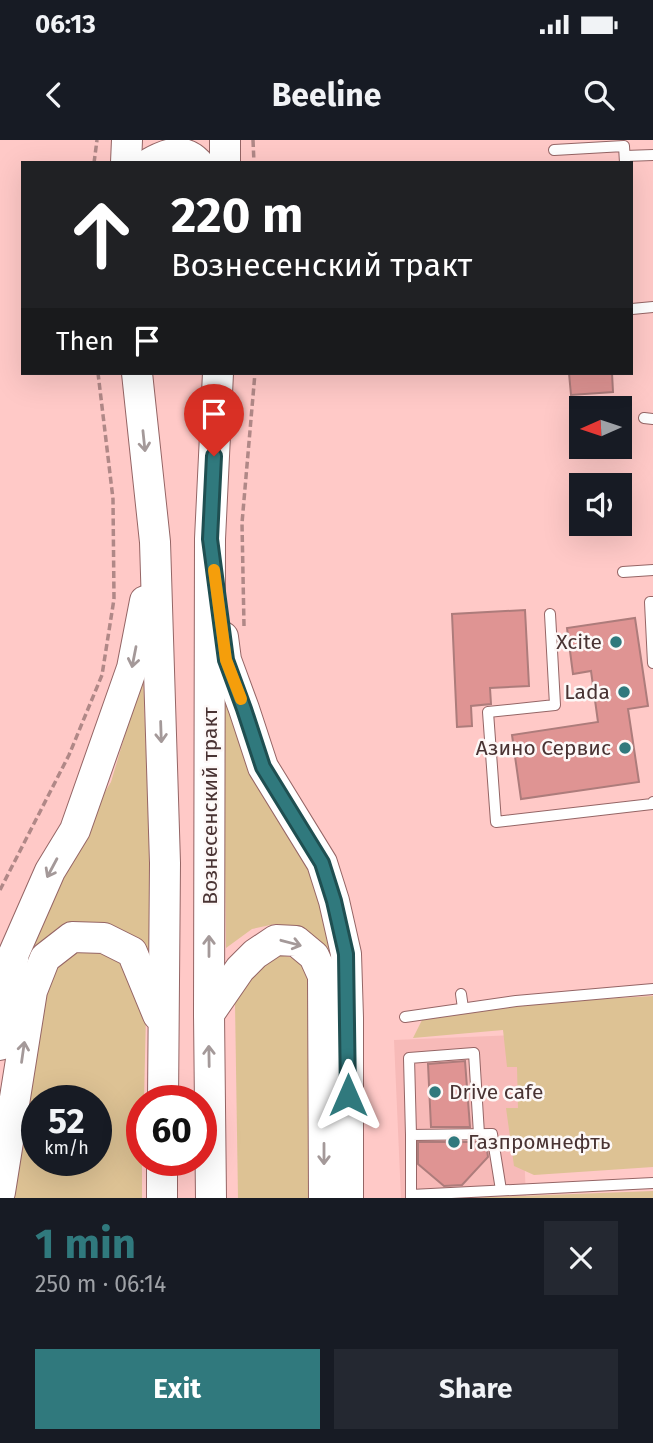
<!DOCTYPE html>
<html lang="en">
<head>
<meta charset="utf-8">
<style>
  :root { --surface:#171b24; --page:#242831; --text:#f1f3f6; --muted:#9ea1a6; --accent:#30797d }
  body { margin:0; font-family:"Fira Sans",sans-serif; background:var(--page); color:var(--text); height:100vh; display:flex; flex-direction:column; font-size:26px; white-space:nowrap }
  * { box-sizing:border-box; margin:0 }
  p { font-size:23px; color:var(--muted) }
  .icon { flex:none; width:38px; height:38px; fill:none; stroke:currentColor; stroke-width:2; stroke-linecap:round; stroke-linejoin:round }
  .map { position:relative; height:1058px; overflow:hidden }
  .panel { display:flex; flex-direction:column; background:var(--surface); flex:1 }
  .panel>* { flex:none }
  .top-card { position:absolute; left:21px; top:21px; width:612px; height:214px; border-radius:0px; box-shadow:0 7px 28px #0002; background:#202124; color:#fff; overflow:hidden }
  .needle { width:46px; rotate:267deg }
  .fabs { position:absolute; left:569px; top:256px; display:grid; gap:14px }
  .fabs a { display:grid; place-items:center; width:63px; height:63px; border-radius:0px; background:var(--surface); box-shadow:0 7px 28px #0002; font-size:35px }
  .speed { position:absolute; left:21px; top:945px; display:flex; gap:14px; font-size:35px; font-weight:700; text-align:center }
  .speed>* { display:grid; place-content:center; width:91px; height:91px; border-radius:50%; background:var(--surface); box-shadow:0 7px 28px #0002; line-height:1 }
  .speed small { font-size:18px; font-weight:400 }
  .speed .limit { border:10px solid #d22; background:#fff; color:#111 }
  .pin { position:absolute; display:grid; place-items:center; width:60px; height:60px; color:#fff; margin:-72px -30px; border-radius:50% 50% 50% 0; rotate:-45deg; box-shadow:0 0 7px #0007 }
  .pin .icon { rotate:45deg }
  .me { position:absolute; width:77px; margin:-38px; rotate:0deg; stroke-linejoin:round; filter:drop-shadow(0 0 5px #0008) }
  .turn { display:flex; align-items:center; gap:24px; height:147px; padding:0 35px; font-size:32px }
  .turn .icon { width:91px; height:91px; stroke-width:2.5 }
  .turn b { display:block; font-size:49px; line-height:60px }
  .then { display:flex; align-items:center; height:66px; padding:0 35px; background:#0003; gap:14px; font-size:26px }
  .round { display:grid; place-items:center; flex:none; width:74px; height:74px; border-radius:0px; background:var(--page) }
  .head { display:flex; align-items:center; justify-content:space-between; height:119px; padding:0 35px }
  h1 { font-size:42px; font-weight:700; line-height:52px; color:var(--accent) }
  .button { display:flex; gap:14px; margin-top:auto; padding:14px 35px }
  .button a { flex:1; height:80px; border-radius:0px; background:var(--accent); color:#fff; font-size:28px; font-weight:700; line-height:80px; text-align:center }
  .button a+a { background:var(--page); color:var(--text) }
  .status { display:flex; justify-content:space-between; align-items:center; height:49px; padding:0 35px; background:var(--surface); direction:ltr }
  .status svg { height:19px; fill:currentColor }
  header { display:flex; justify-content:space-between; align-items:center; height:91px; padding:0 35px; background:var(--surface); font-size:32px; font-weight:700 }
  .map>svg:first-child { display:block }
</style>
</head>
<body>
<div class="status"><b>06:13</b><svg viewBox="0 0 49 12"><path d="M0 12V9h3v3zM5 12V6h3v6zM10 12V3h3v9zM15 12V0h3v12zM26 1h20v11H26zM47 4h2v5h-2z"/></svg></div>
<header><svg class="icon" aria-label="back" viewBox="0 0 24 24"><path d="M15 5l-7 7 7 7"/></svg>Beeline<svg class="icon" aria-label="search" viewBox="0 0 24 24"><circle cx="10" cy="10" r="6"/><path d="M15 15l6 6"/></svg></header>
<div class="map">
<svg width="653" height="1058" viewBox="0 0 653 1058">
  <rect width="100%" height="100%" fill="#ffc9c7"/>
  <polygon fill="#f7bab8" points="519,895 526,1058 401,1058 394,900"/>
  <g fill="#ddc294" fill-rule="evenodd">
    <polygon points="143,534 154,818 43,802 20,811 49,745 111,642"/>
    <polygon points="223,554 304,714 319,752 333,823 301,789 275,784 252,789 226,808"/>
    <path d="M99,808L131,824L146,873L144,961H142V1058H5L40,839L75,809ZM37,961H96V1020H37Z"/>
    <path d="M274,814C296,817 300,820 314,837L317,1058H238L235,863L255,818Z"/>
    <polygon points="653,856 653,1027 534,1035 514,1026 506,968 518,968 517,927 507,927 503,890 413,898 422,880 549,862"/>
    <polygon points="653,1051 653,1058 465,1058"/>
  </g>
  <g fill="#df9493" stroke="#ad7c7b" stroke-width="2">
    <polygon points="569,233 612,233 613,252 571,255"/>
    <polygon points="525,470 529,546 490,548 491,564 471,566 472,586 457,587 452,474"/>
    <polygon points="635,478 648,566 628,569 639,642 521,659 512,595 598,582 591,531 573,534 567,488"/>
    <polygon points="465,921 470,987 431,987 428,924"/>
    <polygon points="418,1002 486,1002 488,1017 462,1045 444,1046 418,1024"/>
  </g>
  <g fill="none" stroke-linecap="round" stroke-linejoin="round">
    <g stroke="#956565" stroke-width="12">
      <g id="lane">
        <polyline points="554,10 624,6 625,23"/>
        <polyline points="625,16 653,15"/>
        <polyline points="632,169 653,167"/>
        <polyline points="644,278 653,279"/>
        <polyline points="623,432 653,430"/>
        <polyline points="653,462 650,462 653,523"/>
        <polyline points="550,474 555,565 488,572 496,682 652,664 653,662"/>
        <polyline points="461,854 463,868"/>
        <polyline points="405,877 516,861 653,849"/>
        <polyline points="411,995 409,918 474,913 479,994"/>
        <polyline points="411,1055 653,1043"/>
        <polyline points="411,1058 411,995 492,994 501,1050"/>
      </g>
    </g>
    <g stroke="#956565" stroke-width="32">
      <g id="primary">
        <polyline points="225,0 225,23"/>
        <polyline points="126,23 127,0"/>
        <path d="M150,23C166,14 183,7 198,23"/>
        <polyline points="137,233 155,402 165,723 163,961"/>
        <polyline points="223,497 226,520 244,569 263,627 322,723 334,761 346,814 348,878 348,1058"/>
        <polyline points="209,874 240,829 255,814 276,800 296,801 314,816 323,836 324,1058"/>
        <polyline points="0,905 14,813 50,731 75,690 132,528 145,461"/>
        <polyline points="0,1052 32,851 45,818 72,797 104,798 132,812 158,875"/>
        <polyline points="162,1058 162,1020"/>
        <polyline points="211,1058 209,874 210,399 218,233"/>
      </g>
    </g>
    <g stroke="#b08887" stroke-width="3.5" stroke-dasharray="7 3.5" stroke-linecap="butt">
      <polyline points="253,0 254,23"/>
      <polyline points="94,23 97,0"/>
      <polyline points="244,486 242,383 255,233"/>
      <polyline points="0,750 69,615 102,535 114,459 113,359 98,233"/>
    </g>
    <use href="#lane" stroke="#fff" stroke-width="10"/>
    <use href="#primary" stroke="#fff" stroke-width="30"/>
  </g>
  <defs><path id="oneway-shaft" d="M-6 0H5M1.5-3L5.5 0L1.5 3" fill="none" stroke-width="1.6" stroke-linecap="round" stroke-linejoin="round" transform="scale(1.75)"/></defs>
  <g stroke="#a49999">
    <use href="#oneway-shaft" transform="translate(144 301) rotate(84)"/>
    <use href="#oneway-shaft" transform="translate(134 517) rotate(101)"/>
    <use href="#oneway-shaft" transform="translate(161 592) rotate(88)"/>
    <use href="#oneway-shaft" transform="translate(52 728) rotate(118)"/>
    <use href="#oneway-shaft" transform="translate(291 803) rotate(15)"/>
    <use href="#oneway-shaft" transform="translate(209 806) rotate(-90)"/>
    <use href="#oneway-shaft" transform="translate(23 912) rotate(-82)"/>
    <use href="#oneway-shaft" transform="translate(209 916) rotate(-91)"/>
    <use href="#oneway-shaft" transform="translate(324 1014) rotate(90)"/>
  </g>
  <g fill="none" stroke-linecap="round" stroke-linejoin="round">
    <g stroke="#1f4f51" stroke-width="18">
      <polyline id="route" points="214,316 210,399 226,520 244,569 263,627 322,723 334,761 346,814 348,955"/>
    </g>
    <use href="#route" stroke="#30797d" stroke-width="12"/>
    <polyline stroke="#f59e0b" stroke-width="12" points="214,430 226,520 241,559"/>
  </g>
  <g fill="#30797d" stroke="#fdf8f7" stroke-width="2.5">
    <circle cx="616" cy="502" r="7"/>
    <circle cx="624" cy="552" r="7"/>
    <circle cx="625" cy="608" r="7"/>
    <circle cx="435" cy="952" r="7"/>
    <circle cx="454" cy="1002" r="7"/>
  </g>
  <g text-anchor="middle" stroke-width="5" stroke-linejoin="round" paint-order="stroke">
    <g font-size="21" fill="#493333" stroke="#fdf8f7" text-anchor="end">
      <text x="602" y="509">Xcite</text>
      <text x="610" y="559">Lada</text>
      <text x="611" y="615">Азино Сервис</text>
      <text x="449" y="959" text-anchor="start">Drive cafe</text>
      <text x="468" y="1009" text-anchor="start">Газпромнефть</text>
    </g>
    <g font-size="21" fill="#493333" stroke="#fdf8f7">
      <text transform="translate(210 666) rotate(-90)" y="7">Вознесенский тракт</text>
    </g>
  </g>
</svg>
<div class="fabs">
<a><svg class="needle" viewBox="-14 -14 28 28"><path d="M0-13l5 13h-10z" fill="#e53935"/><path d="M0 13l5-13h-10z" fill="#9ea1a6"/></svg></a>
<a><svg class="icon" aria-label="sound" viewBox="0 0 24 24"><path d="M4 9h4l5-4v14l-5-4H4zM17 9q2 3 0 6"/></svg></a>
</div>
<div class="speed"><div>52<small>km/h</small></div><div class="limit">60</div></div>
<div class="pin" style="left:214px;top:316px;background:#d93025"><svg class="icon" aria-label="arrive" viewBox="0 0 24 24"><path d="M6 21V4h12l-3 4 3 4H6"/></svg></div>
<svg class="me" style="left:348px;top:955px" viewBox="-20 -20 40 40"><path d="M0-17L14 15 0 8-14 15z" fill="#30797d" stroke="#fff" stroke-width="4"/></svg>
<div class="top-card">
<div class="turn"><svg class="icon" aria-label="ahead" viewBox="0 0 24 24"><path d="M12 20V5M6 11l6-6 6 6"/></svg><div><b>220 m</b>Вознесенский тракт</div></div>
<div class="then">Then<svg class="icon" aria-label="arrive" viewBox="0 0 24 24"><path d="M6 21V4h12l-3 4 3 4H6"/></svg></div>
</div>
</div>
<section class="panel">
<div class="head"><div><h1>1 min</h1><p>250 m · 06:14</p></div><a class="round"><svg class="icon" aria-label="close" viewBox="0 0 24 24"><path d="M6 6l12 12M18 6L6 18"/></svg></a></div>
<div class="button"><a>Exit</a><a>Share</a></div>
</section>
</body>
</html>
